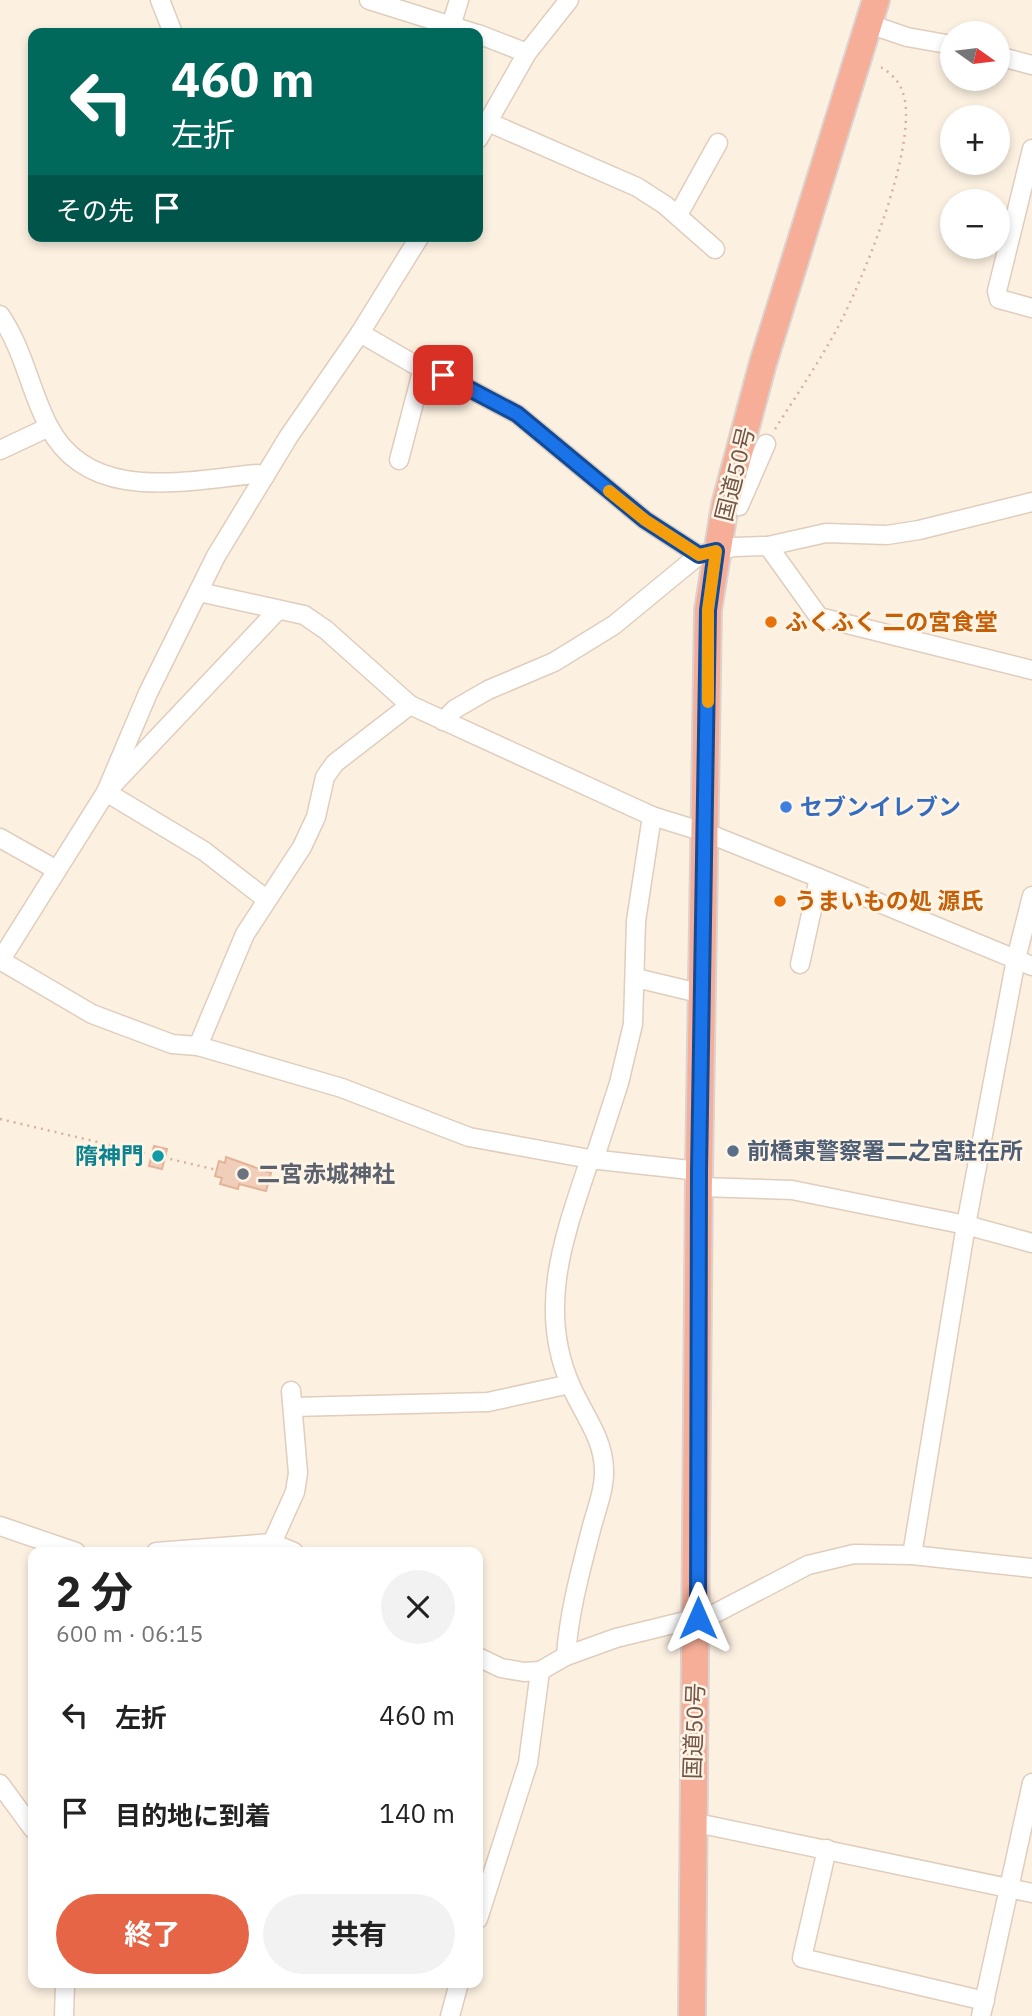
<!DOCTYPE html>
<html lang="ja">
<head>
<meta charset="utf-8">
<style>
  :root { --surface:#fff; --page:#f2f2f2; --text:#222; --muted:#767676; --accent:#e66546 }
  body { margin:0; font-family:"IBM Plex Sans","Noto Sans JP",sans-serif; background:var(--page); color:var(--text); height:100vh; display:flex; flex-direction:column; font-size:26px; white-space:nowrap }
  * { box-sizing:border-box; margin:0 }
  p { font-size:23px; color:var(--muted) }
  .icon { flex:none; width:38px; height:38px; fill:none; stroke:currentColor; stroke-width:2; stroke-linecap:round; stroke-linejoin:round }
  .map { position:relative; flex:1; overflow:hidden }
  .side { position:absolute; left:28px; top:1547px; width:455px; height:441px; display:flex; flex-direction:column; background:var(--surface); border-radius:14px; box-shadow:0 4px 10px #0003 }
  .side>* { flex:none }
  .guide { position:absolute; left:28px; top:28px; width:455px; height:214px; border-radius:14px; box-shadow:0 4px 10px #0003; background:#00695c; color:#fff; overflow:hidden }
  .needle { width:46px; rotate:104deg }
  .controls { position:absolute; left:940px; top:21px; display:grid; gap:14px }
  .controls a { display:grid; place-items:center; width:70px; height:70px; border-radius:50%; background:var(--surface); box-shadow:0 4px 10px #0003; font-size:35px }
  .pin { position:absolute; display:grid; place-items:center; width:60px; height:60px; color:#fff; margin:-30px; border-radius:14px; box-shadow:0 4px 10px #0006 }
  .me { position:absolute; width:77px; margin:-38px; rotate:0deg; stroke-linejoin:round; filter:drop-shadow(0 0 5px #0008) }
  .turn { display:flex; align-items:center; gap:24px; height:147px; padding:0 28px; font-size:32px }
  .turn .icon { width:91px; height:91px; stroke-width:2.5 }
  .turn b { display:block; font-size:49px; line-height:60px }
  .then { display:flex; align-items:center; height:66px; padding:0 28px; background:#0003; gap:14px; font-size:26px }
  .round { display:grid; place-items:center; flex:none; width:74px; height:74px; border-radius:37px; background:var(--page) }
  .head { display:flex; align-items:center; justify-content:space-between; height:119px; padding:0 28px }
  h1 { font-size:42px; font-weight:700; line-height:52px }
  .primary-button { display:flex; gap:14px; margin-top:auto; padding:14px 28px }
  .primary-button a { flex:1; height:80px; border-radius:42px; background:var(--accent); color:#fff; font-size:28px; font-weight:700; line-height:80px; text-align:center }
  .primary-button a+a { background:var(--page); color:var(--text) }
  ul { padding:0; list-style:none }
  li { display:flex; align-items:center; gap:21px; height:98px; padding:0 28px }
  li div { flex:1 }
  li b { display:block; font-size:26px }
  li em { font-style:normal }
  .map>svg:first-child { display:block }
</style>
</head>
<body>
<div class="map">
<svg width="1032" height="2016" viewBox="0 0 1032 2016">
  <rect width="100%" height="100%" fill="#fcf1e1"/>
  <g fill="#f1ceb9" stroke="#e4b499" stroke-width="2">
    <polygon points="154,1146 167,1149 162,1169 149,1166"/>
    <polygon points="226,1157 271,1173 266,1191 239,1184 238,1189 220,1184 222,1178 215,1176 219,1161 225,1163"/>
  </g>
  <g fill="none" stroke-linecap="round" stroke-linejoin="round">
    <g stroke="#e0cdbd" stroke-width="21">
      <g id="minor">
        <polyline points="160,0 173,33"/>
        <polyline points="369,0 474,33"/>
        <polyline points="869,24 907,37 952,45"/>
        <polyline points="451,26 459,0"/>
        <polyline points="478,34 527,53"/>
        <polyline points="998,56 1032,65"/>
        <polyline points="488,122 637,187 665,205 715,249"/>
        <polyline points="478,139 527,53 569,0"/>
        <polyline points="1032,149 997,291 999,299 1032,308"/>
        <polyline points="678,215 718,143"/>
        <path d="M0,315C25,352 29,389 49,427C90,505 187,480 257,474L265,476"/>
        <polyline points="360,333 417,366 443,375 517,414 645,520 699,555"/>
        <polyline points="0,450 49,427"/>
        <polyline points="399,460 423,368"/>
        <polyline points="725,505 739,506 766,444"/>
        <polyline points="768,546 826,533 887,535 919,530 1032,502"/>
        <polyline points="199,592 304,615 326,630 410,705 652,816 707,833 819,878 1032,966"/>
        <polyline points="443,721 455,709 488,690 554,662 614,625 699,555 734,547 768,546 819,617 1032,670"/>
        <polyline points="0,838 55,869"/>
        <polyline points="266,899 204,851 106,792 278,610"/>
        <polyline points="0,960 92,1014 172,1044 198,1046 342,1088 469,1137 590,1159 699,1171"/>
        <polyline points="0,961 106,792 148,693 216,556 289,436 360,333 420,236"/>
        <polyline points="800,964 819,878"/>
        <polyline points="636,978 703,994"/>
        <polyline points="198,1046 245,934 302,847 316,817 325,777 335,763 410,705"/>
        <polyline points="594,1160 619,1083 633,1024 636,921 652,816"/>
        <polyline points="700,1187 792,1190 966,1225 1032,1243"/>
        <polyline points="293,1407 488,1402 570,1384"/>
        <polyline points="0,1526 76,1552"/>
        <polyline points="272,1543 295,1492 298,1473 291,1391"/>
        <polyline points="156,1552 272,1543 294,1552"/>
        <polyline points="912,1555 966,1225 1016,959 1032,896"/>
        <path d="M566,1656C569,1611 581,1569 592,1526C597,1508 605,1487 604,1469C603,1437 583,1414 571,1386C536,1308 565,1234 590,1159"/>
        <polyline points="478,1657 501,1668 524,1672 540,1671 566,1656 616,1638 714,1614 808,1565 854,1554 912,1555 1032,1568"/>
        <polyline points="0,1784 33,1829"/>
        <polyline points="692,1822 1032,1893"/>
        <polyline points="827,1849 802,1958 985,2001"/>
        <polyline points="478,1919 528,1763 540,1671"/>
        <polyline points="64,2016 65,1983"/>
        <polyline points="450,2016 459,1983"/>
        <polyline points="981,2016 1032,1783"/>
      </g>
    </g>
    <g stroke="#dbd3cf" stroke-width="30">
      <polyline id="highway" points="692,2016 699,1171 708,610 725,505 763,363 876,0"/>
    </g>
    <g stroke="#d6b19c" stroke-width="2.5" stroke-dasharray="2 5" stroke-linecap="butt">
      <path d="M775,429C796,396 818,364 837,329C863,280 914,155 905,101C902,83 892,73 877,65"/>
      <polyline points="0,1119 217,1170"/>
    </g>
    <use href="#minor" stroke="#fff" stroke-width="18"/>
    <use href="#highway" stroke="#f6ae98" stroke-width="26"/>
  </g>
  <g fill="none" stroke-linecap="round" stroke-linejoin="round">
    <g stroke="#114b97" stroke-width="18">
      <polyline id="route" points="443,375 517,414 645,520 699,555 716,551 708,610 699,1171 698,1618"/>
    </g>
    <use href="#route" stroke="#1a73e8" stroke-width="12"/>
    <polyline stroke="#f59e0b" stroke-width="12" points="609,491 645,520 699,555 716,551 708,610 708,702"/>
  </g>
  <g fill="#e8710a" stroke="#fff5e7" stroke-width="2.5">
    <circle cx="771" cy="622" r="7"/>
    <circle cx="780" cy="901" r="7"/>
  </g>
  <circle fill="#3f7fe0" stroke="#fff5e7" stroke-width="2.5" cx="786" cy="807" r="7"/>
  <circle fill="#5c6f8a" stroke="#fff5e7" stroke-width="2.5" cx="733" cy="1151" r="7"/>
  <circle fill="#0f9aa8" stroke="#fff5e7" stroke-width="2.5" cx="158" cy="1156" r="7"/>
  <circle fill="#6b7280" stroke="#fff5e7" stroke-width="2.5" cx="243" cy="1174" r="7"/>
  <g text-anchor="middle" stroke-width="5" stroke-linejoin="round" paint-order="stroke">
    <g font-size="23" fill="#735648" stroke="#fff5e7">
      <text transform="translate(735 474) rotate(-76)" y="8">国道50号</text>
      <text transform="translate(694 1731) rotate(-88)" y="8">国道50号</text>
    </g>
    <g font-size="23" font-weight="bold" fill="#c56008" stroke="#fff5e7" text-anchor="start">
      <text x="785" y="630">ふくふく 二の宮食堂</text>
      <text x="794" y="909">うまいもの処 源氏</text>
    </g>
    <g font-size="23" font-weight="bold" fill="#366cbe" stroke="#fff5e7" text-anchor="start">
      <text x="800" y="815">セブンイレブン</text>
    </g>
    <g font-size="23" font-weight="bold" fill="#4e5e75" stroke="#fff5e7" text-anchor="start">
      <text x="747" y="1159">前橋東警察署二之宮駐在所</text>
    </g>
    <g font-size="23" font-weight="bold" fill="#0d838f" stroke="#fff5e7" text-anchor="end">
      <text x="144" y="1164">隋神門</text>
    </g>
    <g font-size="23" font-weight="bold" fill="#5b616d" stroke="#fff5e7" text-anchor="start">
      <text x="257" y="1182">二宮赤城神社</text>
    </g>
  </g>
</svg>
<div class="controls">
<a><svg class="needle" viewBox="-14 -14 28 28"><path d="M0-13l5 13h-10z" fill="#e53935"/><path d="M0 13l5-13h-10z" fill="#767676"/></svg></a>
<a>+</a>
<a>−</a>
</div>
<div class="pin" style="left:443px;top:375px;background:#d93025"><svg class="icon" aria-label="arrive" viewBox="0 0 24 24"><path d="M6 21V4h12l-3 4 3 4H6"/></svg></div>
<svg class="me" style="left:698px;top:1618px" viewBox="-20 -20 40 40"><path d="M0-17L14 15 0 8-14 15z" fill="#1a73e8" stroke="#fff" stroke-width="4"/></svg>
<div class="guide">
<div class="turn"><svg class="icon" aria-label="left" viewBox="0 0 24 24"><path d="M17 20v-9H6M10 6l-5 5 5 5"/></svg><div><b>460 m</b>左折</div></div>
<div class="then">その先<svg class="icon" aria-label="arrive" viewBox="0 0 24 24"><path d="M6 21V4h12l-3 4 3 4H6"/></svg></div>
</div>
<section class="side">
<div class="head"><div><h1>2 分</h1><p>600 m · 06:15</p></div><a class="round"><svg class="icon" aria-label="close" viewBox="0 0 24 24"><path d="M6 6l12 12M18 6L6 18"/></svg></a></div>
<ul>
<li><svg class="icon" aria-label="left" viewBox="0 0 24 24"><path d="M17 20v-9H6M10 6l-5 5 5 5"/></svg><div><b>左折</b></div><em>460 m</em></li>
<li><svg class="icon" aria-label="arrive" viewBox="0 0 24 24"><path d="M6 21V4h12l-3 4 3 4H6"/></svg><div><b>目的地に到着</b></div><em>140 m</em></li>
</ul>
<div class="primary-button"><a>終了</a><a>共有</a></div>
</section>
</div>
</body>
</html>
